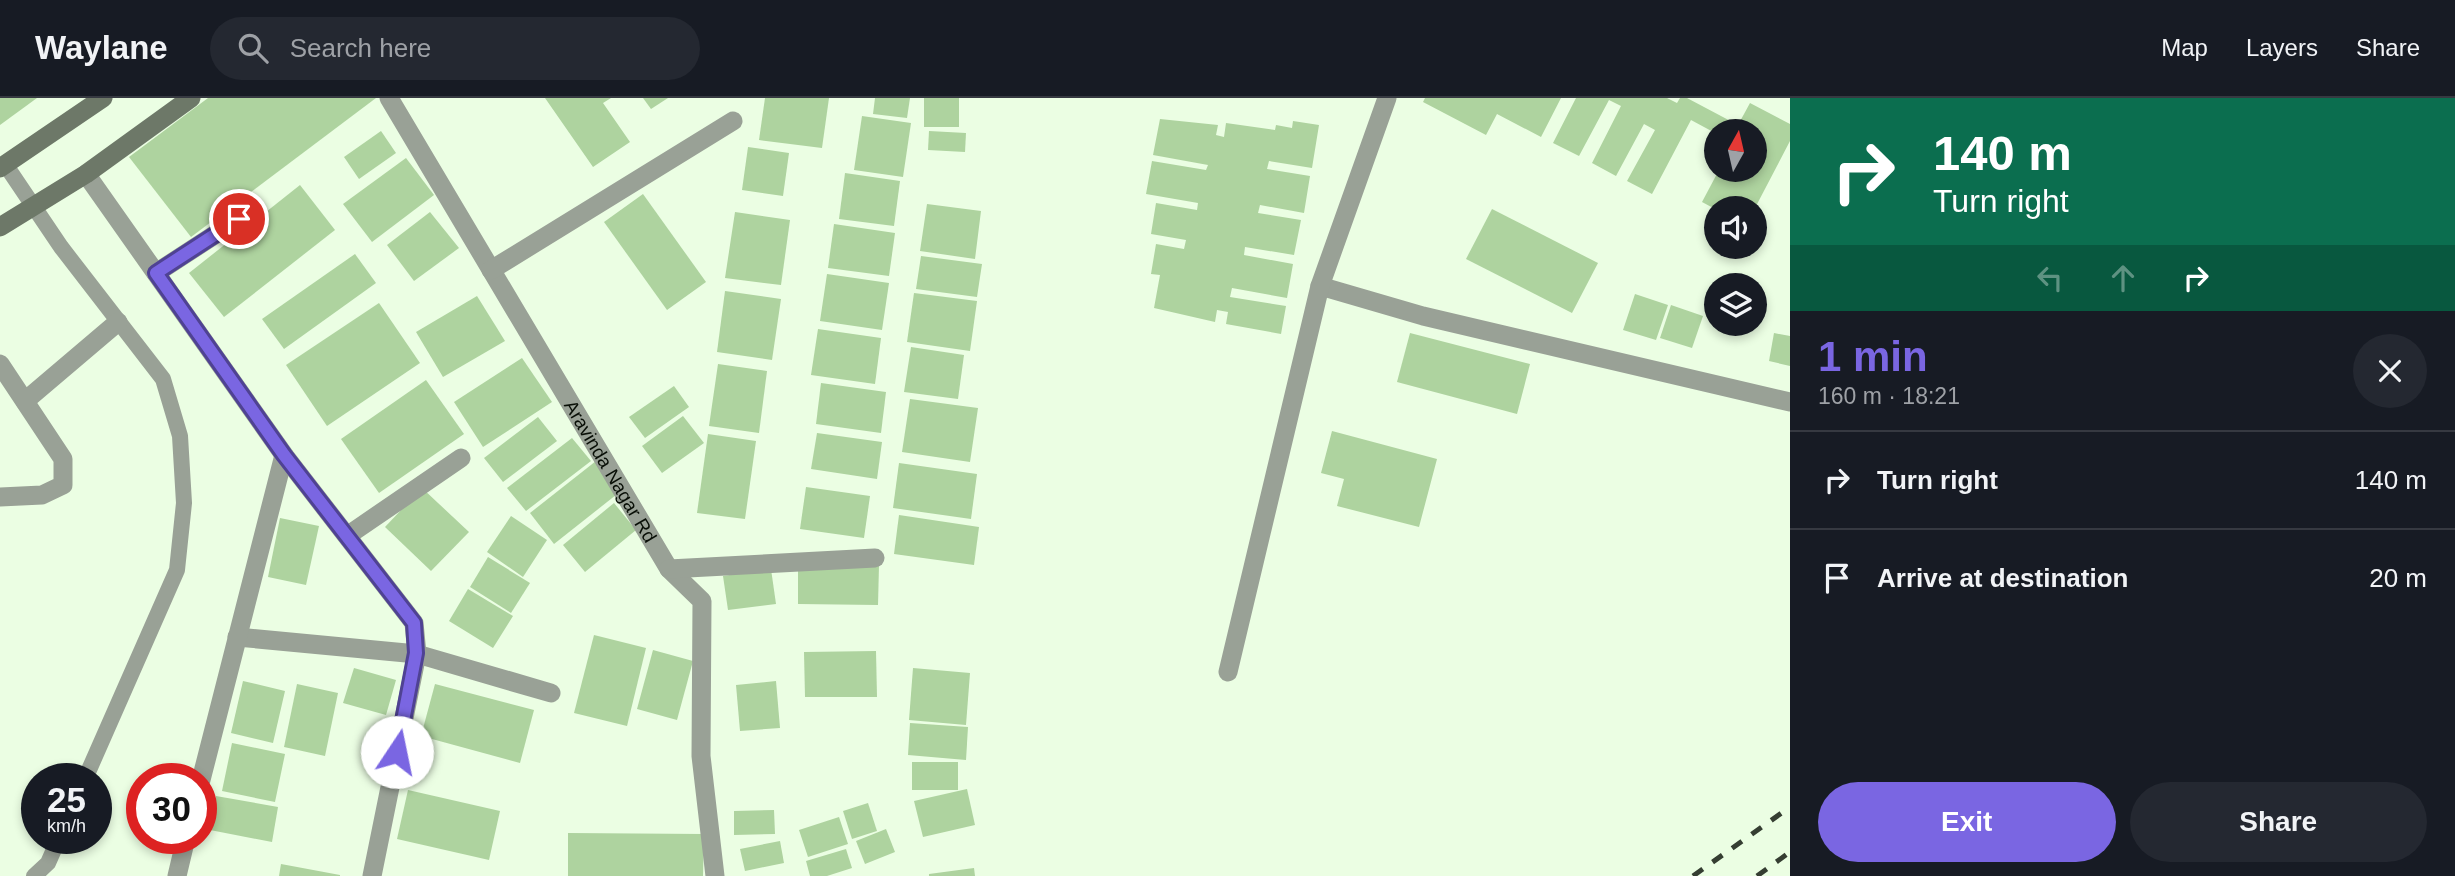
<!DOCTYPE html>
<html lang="en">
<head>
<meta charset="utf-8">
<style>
  :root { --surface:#171b24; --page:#242831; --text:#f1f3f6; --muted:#9ea1a6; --line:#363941; --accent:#7a66e2 }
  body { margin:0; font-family:Arial,sans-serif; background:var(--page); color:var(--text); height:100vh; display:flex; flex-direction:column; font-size:26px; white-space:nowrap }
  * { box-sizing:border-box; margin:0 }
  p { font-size:23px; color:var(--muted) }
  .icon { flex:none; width:38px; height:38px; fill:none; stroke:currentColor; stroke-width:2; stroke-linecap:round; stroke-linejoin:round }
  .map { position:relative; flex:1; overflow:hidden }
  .sheet { display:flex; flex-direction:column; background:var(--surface); width:665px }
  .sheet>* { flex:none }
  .banner { background:#0b6e4f; color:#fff; overflow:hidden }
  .needle { width:46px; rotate:8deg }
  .buttons { position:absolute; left:1704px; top:21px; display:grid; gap:14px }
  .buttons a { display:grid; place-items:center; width:63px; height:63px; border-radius:50%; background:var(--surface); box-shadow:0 4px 10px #0003; font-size:35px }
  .speed { position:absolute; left:21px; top:665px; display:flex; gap:14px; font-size:35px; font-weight:700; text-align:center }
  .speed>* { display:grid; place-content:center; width:91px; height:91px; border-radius:50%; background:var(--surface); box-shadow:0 4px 10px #0003; line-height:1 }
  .speed small { font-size:18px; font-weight:400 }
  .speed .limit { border:10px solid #d22; background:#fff; color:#111 }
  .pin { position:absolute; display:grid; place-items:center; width:60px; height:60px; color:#fff; margin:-30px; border:4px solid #fff; border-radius:50%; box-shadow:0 2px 7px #0007 }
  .me { position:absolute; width:77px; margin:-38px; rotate:11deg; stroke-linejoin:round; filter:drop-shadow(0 0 5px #0008) }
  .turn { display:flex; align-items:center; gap:24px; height:147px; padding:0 28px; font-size:32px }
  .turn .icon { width:91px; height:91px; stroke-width:2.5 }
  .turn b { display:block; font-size:49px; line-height:60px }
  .lanes { display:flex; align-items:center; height:66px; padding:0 28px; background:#0003; justify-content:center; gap:35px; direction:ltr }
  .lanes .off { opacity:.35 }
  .round { display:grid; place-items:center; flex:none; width:74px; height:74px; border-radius:37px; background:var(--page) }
  .headline { display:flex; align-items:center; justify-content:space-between; height:119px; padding:0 28px }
  h1 { font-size:42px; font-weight:800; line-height:52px; color:var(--accent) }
  .cta { display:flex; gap:14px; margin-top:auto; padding:14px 28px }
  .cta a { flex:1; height:80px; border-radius:42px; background:var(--accent); color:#fff; font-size:28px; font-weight:800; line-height:80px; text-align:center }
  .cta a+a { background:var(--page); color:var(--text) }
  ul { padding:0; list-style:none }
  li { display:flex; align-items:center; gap:21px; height:98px; padding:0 28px; border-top:2px solid var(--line) }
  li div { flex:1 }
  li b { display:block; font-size:26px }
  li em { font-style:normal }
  header { display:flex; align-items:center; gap:42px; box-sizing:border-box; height:98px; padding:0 35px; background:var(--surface); border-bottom:2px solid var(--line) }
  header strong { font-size:33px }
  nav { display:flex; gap:38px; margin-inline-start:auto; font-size:24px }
  .search { width:490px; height:63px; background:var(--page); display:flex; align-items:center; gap:18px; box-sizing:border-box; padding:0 24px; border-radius:38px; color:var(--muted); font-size:26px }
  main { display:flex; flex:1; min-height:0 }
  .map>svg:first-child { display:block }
</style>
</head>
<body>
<header>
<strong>Waylane</strong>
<div class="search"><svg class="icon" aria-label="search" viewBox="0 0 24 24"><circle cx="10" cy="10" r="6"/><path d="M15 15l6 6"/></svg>Search here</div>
<nav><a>Map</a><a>Layers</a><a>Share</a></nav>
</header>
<main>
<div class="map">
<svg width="1790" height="778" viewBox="0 0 1790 778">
  <rect width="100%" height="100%" fill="#ebfee3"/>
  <g fill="#aed39f">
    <polygon points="0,0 37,0 0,27"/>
    <polygon points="208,0 376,0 191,139 129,59"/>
    <polygon points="545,0 611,0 603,5 630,44 593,69"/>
    <polygon points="643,0 668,0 651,11"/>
    <polygon points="765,0 829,0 822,50 759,42"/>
    <polygon points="875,0 910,0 907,20 873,16"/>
    <rect x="924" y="0" width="35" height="29"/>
    <polygon points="1425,0 1561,0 1541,39 1497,16 1486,37 1423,4"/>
    <polygon points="1576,0 1667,0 1677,5 1680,0 1687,0 1738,27 1750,5 1790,26 1790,43 1755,110 1717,112 1702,104 1719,72 1755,72 1755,33 1717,33 1717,36 1691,22 1652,96 1627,83 1655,32 1644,26 1616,78 1592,65 1621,8 1609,2 1579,58 1553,45"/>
    <polygon points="862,18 911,25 903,79 854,72"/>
    <polygon points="1160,21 1218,27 1216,37 1224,39 1226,25 1275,32 1276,27 1292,30 1293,23 1319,27 1312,70 1269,63 1267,71 1310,78 1304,115 1260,107 1258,115 1301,122 1294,157 1245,149 1244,157 1293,166 1287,200 1232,190 1230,199 1286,208 1281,236 1226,226 1228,214 1217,212 1215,224 1154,210 1160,177 1151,176 1156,146 1184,151 1186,142 1151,136 1156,105 1197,112 1198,105 1146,96 1152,63 1206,72 1208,67 1153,57"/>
    <polygon points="381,33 396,55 359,81 344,59"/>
    <polygon points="929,33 966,35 965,54 928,52"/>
    <polygon points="748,49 789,55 783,98 742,92"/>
    <polygon points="406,60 434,97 372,144 343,106"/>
    <polygon points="845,75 900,83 894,128 839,121"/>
    <polygon points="300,87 335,132 224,219 189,175"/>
    <polygon points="643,96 706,184 667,212 604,124"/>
    <polygon points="927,106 981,113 975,161 920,153"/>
    <polygon points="1492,111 1598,165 1572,215 1466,161"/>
    <polygon points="430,114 459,150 414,183 387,147"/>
    <polygon points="735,114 790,122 781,187 725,180"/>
    <polygon points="834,126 895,135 889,178 828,170"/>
    <polygon points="355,156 376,185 284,251 262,221"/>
    <polygon points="921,158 982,166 977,199 916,191"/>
    <polygon points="827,176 889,185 882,232 820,223"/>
    <polygon points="725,193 781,201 772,262 717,254"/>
    <polygon points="914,195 977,203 970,253 907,244"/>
    <polygon points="1635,196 1668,207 1656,242 1623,232"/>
    <polygon points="477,198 505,243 443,279 416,234"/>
    <polygon points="379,205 420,265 327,328 286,267"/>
    <polygon points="1671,207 1703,218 1692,250 1660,240"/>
    <polygon points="818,231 881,240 875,286 811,277"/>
    <polygon points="1410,235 1530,266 1517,316 1397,284"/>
    <polygon points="1774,235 1790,238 1790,268 1769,263"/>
    <polygon points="911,249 964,257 958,301 904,294"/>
    <polygon points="522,260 552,304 483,349 454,304"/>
    <polygon points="718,266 767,273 759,335 709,328"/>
    <polygon points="426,282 464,336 379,395 341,341"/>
    <polygon points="821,285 886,294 881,335 816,326"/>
    <polygon points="674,288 689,309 645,340 629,319"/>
    <polygon points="910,301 978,310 970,364 902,354"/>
    <polygon points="683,318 704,345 662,375 642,348"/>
    <polygon points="538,319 557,343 503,384 484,360"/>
    <polygon points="1332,333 1437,361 1419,429 1337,408 1344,381 1321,375"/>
    <polygon points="817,335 882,344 877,381 811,371"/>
    <polygon points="708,336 756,343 745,421 697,415"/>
    <polygon points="572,340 591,363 526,413 507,390"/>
    <polygon points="596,363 621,393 554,446 530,415"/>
    <polygon points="899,365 977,376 971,421 893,410"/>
    <polygon points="806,389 870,398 864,440 800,431"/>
    <polygon points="422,390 469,434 431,473 385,429"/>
    <polygon points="614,405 636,432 585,474 563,447"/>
    <polygon points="899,417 979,429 974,467 894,456"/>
    <polygon points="511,418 547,442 523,479 487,454"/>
    <polygon points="280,420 319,428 306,487 268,479"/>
    <polygon points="488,459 530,485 511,515 470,489"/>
    <polygon points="798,466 879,467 878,507 798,506"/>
    <polygon points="771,471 776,506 728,512 723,478"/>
    <polygon points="468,491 513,518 493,550 449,523"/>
    <polygon points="594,537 646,550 627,628 574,615"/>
    <polygon points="653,552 693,563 677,622 637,611"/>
    <polygon points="876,553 877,599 805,599 804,554"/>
    <polygon points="354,570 396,582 386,617 343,605"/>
    <polygon points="913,570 970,575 966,627 909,622"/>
    <polygon points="243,583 285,593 273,645 231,635"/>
    <polygon points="776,583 780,630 740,633 736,587"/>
    <polygon points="297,586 338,595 325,658 284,649"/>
    <polygon points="435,586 534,612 520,665 421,638"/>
    <polygon points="910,625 968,629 966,662 908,657"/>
    <polygon points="232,645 285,656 275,704 222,693"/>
    <rect x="912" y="664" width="46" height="28"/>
    <polygon points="967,691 975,727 923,739 914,703"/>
    <polygon points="408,692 500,713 489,762 397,741"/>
    <polygon points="216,698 278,709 272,744 210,732"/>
    <polygon points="868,705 877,733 852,741 843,713"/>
    <polygon points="774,712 775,736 734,737 734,713"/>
    <polygon points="839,719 848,746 808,759 799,732"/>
    <polygon points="886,731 895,754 865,766 856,743"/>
    <polygon points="568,735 704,736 703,778 568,778"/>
    <polygon points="780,743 784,765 745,773 740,751"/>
    <polygon points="846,751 852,770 827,778 810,778 806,763"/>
    <polygon points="281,766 340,777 340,778 279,778"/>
    <polygon points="974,770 975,778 929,778 929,776"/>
  </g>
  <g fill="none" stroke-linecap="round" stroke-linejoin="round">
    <g stroke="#99a196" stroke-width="16">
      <polyline points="5,66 61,149 163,281 180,338 184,405 177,472 85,681"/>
      <polyline points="34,778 48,765 59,740"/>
    </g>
    <g stroke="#99a196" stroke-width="19">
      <path id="s1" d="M389,0L669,471L702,503L701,658L715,778"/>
      <polyline points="86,76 284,357 414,525 417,556 372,778"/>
      <polyline points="491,172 733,23"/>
      <polyline points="156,175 239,121"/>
      <polyline points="1320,188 1423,218 1790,304"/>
      <polyline points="0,266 63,361 63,387 42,397 0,399"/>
      <polyline points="25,303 118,224"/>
      <polyline points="347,438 461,360"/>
      <polyline points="669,471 875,460"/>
      <polyline points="237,539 417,556 551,595"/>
      <polyline points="1228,574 1320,188 1387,0"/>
      <polyline points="201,682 284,357"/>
      <polyline points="177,778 186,740"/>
    </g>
    <g stroke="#6d7868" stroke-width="19">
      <polyline points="0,70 103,0"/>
      <polyline points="0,129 86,76 191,0"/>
    </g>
    <g stroke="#353e32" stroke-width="5" stroke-dasharray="12 12" stroke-linecap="butt">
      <polyline points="1693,778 1790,709"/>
      <polyline points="1757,778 1790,754"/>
    </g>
  </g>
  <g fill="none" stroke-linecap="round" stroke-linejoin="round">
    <g stroke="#4f4293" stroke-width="18">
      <polyline id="route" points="239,121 156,175 284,357 414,525 416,555 397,654"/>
    </g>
    <use href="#route" stroke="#7a66e2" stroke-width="12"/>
  </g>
  <g text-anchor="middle" stroke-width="5" stroke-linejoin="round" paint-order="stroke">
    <g font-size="19" fill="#090f07" stroke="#fff">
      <text dy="7" stroke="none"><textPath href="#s1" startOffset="434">Aravinda Nagar Rd</textPath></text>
    </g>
  </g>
</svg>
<div class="buttons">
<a><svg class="needle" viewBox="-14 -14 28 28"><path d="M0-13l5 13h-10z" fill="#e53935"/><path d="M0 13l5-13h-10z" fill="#9ea1a6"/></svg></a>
<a><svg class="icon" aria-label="sound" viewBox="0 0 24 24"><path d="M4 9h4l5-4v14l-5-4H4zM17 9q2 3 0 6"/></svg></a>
<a><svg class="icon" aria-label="layers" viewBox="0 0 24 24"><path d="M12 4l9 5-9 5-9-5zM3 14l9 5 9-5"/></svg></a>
</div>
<div class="speed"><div>25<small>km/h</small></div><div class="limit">30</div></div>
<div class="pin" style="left:239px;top:121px;background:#d93025"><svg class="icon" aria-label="arrive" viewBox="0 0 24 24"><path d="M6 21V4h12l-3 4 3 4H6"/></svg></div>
<svg class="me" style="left:397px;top:654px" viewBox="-20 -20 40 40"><circle r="19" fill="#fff"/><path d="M0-13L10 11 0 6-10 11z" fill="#7a66e2"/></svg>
</div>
<section class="sheet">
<div class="banner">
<div class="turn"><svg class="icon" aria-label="right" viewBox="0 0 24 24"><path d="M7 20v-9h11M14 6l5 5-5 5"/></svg><div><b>140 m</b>Turn right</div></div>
<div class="lanes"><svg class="icon off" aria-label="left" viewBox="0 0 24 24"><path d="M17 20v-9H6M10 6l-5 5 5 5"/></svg><svg class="icon off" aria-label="ahead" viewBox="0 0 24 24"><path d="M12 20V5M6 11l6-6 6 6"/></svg><svg class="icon" aria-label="right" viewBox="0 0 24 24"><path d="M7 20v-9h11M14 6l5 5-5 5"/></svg></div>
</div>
<div class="headline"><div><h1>1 min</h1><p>160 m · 18:21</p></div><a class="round"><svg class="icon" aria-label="close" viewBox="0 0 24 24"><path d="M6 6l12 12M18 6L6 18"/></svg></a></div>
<ul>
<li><svg class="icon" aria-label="right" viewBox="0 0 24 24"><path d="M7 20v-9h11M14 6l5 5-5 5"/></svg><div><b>Turn right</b></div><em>140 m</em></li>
<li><svg class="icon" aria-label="arrive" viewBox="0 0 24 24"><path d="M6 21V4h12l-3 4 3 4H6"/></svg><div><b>Arrive at destination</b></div><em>20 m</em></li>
</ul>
<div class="cta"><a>Exit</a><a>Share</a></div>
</section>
</main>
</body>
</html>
